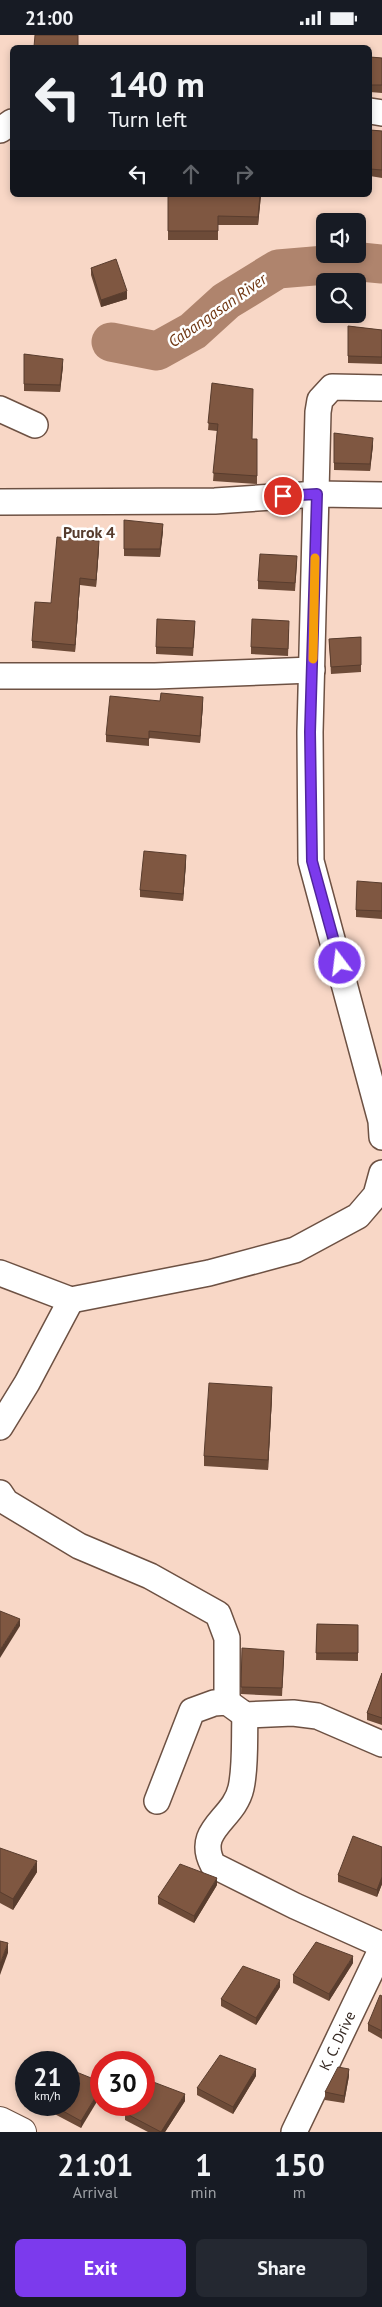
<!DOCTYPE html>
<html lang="en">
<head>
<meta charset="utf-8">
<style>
  :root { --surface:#171b24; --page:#242831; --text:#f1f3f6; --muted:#9ea1a6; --accent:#7c3aed }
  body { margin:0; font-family:"PT Sans",sans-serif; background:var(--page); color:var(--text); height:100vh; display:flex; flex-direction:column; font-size:19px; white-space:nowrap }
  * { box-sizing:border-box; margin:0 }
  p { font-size:16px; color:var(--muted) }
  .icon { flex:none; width:28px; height:28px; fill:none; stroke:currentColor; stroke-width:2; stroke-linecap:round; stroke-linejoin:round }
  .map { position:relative; height:2097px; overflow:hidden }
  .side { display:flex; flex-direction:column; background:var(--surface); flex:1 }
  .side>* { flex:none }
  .top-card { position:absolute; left:10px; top:10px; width:362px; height:152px; border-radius:8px; box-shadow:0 2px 8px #0003; background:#171b24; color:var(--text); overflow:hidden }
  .controls { position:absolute; left:316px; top:178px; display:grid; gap:10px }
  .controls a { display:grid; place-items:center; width:50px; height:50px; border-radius:8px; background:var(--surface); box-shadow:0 2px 8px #0003; font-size:25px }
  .speed { position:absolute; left:15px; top:2016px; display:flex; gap:10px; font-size:25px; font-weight:700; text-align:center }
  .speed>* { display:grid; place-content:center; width:65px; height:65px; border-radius:50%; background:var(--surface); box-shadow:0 2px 8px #0003; line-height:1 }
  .speed small { font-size:12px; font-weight:400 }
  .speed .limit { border:8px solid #d22; background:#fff; color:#111 }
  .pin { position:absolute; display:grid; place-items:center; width:42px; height:42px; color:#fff; margin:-21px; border:2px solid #fff; border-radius:50%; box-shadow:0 1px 5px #0007 }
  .me { position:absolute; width:55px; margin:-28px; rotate:345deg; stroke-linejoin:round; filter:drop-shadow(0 0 4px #0008) }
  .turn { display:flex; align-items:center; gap:18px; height:105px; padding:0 15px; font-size:22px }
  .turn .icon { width:65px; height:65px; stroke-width:2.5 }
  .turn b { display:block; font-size:35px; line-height:42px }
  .lanes { display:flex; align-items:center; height:48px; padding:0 15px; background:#0003; justify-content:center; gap:25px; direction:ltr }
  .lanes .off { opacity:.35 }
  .eta { display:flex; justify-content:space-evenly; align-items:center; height:85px; text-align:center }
  .eta b { font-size:30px; font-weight:700; line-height:35px }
  .primary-button { display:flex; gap:10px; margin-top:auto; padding:10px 15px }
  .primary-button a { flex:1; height:58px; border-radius:8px; background:var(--accent); color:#fff; font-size:20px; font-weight:700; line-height:58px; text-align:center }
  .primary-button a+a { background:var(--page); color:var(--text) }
  .status { display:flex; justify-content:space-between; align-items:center; height:35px; padding:0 25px; background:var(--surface); direction:ltr }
  .status svg { height:14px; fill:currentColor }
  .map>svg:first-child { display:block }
</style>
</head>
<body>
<div class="status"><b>21:00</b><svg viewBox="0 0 49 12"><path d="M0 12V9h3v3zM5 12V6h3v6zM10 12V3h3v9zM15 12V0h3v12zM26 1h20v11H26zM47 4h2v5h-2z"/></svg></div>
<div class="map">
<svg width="382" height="2097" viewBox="0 0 382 2097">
  <rect width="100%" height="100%" fill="#f8d7c6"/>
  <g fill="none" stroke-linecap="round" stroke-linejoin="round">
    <polyline stroke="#af846d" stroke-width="39" points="111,307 157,316 193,296 226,266 278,234 361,227 382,229"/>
    <g stroke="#6d5143" stroke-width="28">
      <g id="street">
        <polyline points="370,76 382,78"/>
        <polyline points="0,95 12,87"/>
        <polyline points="382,353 332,352 320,365 318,377 310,697 311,826 381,1086 382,1102"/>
        <polyline points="0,374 35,390"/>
        <polyline points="0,467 215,466 317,459 382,460"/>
        <polyline points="0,641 155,641 312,635"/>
        <polyline points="0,1238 71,1265 209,1238 295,1215 358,1181 376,1160 382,1138"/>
        <polyline points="0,1392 27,1348 71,1265"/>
        <polyline points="0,1458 6,1467 79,1511 150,1541 218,1579 227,1603 227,1667"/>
        <path d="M245,1680C244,1702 246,1731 241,1753C234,1785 194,1794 213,1830L295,1871L382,1910"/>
        <polyline points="157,1766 192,1676 214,1668 227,1667 245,1680 293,1678 317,1681 382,1709"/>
        <path id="s1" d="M294,2097L382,1913"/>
      </g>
    </g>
    <g stroke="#6d5143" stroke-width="30">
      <polyline id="secondary" points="0,2086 22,2097"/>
    </g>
    <use href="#street" stroke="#fff" stroke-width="25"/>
    <use href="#secondary" stroke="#fff" stroke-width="28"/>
  </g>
  <g fill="#6d4b38">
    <polygon points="370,22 382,23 382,58 370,57"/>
    <polygon points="370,95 382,96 382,143 370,141"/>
    <polygon points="168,160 261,160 258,190 218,190 218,205 168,205"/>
    <polygon points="91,233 127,264 101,272 91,240"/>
    <polygon points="348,291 382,295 382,329 348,328"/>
    <polygon points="24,319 63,331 60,357 24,356"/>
    <polygon points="212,348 252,404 257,404 257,449 213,446 217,396 208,395"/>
    <polygon points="334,398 373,410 370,436 334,435"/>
    <polygon points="124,485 163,496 160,522 124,521"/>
    <polygon points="99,513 96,552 80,550 75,617 32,613 32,606 51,568"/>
    <polygon points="297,528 295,556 258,554 258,546"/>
    <polygon points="195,593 193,621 156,619 156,612"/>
    <polygon points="289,594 288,621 251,619 251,612"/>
    <polygon points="361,602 361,637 331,639 329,604"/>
    <polygon points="203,669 200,708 149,703 149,711 106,707 106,700"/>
    <polygon points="186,828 183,866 140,862 140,855"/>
    <polygon points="382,848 382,884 356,882 356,875"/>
    <polygon points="272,1362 268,1435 204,1431 204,1421"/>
    <polygon points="317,1589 358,1590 358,1626 316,1625"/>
    <polygon points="242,1613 284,1623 282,1661 241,1659"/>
    <polygon points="382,1638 382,1690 367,1685 367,1678"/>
    <polygon points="382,1812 382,1849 377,1862 338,1847 338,1840"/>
    <polygon points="0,1813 37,1837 13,1875 0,1868"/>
    <polygon points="217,1850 194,1888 158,1869 158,1862"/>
    <polygon points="353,1928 329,1966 293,1948 293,1940"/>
    <polygon points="280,1952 256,1990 221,1971 221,1964"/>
    <polygon points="382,1961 382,2004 368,1996 368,1989"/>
    <polygon points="256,2041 233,2079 197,2060 197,2053"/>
    <polygon points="349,2041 344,2068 325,2065 325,2057"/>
    <polygon points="101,2047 81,2093 45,2074 45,2070 69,2070"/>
    <polygon points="185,2066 165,2097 148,2097 125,2085 125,2078"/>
  </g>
  <g fill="#593d2e">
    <polygon points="260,160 261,160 258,190 258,182"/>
    <polygon points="127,256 127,264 101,272 101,265"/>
    <polygon points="63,324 63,331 60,357 60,350"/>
    <polygon points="373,403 373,410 370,436 370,429"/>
    <polygon points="163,489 163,496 160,522 160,514"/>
    <polygon points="99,506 99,513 96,552 96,545"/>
    <polygon points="80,543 80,550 75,617 75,610"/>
    <polygon points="203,662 203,669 200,708 200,701"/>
    <polygon points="186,820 186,828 183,866 183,859"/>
    <polygon points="272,1352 272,1362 268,1435 268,1425"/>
    <polygon points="20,1584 20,1591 0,1623 0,1615"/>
    <polygon points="37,1826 37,1837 13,1875 13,1864"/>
    <polygon points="382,1842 382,1849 377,1862 377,1855"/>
    <polygon points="217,1843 217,1850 194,1888 194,1881"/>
    <polygon points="8,1908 8,1918 0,1940 0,1929"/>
    <polygon points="353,1921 353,1928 329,1966 329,1959"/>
    <polygon points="280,1945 280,1952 256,1990 256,1983"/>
    <polygon points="256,2034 256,2041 233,2079 233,2072"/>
    <polygon points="349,2034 349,2041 344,2068 344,2061"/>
    <polygon points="101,2053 101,2060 81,2093 81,2086"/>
    <polygon points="185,2059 185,2066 165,2097 161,2097"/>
  </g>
  <g fill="#7f5741" stroke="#593d2e">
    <polygon points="35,0 78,0 78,12 34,12"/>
    <polygon points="370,22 382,23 382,50 370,50"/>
    <polygon points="370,95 382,96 382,135 370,134"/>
    <polygon points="168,160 260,160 258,182 218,181 218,196 168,196"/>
    <polygon points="116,224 127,256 101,265 91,233"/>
    <polygon points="348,291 382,295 382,322 348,321"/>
    <polygon points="24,319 63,324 60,350 24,349"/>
    <polygon points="212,348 253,354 252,404 257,404 257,441 213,438 218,389 208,388"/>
    <polygon points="334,398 373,403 370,429 334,428"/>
    <polygon points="124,485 163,489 160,514 124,514"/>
    <polygon points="57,502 99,506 96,545 80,543 75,610 32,606 35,567 51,568"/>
    <polygon points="260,519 297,521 295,548 258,546"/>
    <polygon points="157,584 195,586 193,613 156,612"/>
    <polygon points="252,584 289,586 288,614 251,612"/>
    <polygon points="361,602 361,630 331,632 329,604"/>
    <polygon points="161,658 203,662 200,701 149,696 149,704 106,700 110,661 160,666"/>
    <polygon points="144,816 186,820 183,859 140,855"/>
    <polygon points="357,846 382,848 382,876 356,875"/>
    <polygon points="209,1348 272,1352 268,1425 204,1421"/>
    <polygon points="0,1576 20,1584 0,1615"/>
    <polygon points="317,1589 358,1590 358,1618 316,1618"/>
    <polygon points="242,1613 284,1616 282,1653 241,1652"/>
    <polygon points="382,1638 382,1683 367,1678"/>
    <polygon points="353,1801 382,1812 382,1842 377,1855 338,1840"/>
    <polygon points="0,1813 37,1826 13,1864 0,1857"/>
    <polygon points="180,1829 217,1843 194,1881 158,1862"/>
    <polygon points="0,1906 8,1908 0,1929"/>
    <polygon points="316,1907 353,1921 329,1959 293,1940"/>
    <polygon points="243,1931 280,1945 256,1983 221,1964"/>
    <polygon points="380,1960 382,1961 382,1996 368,1989"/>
    <polygon points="220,2020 256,2034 233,2072 197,2053"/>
    <polygon points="338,2032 349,2034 344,2061 325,2057"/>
    <polygon points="69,2034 101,2047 101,2053 81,2086 52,2070 69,2070"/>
    <polygon points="148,2045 185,2059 161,2097 125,2078 131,2070 144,2070 144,2051"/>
  </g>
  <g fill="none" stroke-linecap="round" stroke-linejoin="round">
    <g stroke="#51269a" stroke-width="12">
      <polyline id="route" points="283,461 317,459 310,697 312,826 340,928"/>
    </g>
    <use href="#route" stroke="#7c3aed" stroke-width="9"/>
    <polyline stroke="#f59e0b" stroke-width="9" points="313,624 315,523"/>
  </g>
  <g text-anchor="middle" stroke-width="5" stroke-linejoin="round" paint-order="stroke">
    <g font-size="15" fill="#342721" stroke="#fff">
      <text dy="5" stroke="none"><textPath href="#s1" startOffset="101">K. C. Drive</textPath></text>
    </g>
    <g font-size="16" font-style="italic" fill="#703713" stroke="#fff">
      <text transform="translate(217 275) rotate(-35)" y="6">Cabangasan River</text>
    </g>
    <g font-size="16" font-weight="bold" fill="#553b2d" stroke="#fff">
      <text x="89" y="503">Purok 4</text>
    </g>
  </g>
</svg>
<div class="controls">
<a><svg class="icon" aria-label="sound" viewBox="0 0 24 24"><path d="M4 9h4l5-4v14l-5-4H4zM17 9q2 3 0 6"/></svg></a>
<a><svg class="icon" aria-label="search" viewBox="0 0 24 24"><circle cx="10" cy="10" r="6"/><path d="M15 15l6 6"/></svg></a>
</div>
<div class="speed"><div>21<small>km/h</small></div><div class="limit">30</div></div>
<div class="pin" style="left:283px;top:461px;background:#d93025"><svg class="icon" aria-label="arrive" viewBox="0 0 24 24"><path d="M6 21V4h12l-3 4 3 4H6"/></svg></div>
<svg class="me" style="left:340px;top:928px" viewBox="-20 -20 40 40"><circle r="17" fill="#7c3aed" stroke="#fff" stroke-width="3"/><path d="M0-11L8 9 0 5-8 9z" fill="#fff"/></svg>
<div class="top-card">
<div class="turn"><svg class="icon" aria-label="left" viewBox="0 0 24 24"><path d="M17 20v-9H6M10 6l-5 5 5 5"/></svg><div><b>140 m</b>Turn left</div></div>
<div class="lanes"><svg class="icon" aria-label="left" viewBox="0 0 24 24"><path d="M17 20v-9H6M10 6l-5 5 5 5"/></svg><svg class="icon off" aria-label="ahead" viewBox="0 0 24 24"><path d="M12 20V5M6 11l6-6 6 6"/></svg><svg class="icon off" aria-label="right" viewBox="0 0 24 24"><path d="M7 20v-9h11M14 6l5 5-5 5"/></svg></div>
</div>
</div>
<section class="side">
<div class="eta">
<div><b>21:01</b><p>Arrival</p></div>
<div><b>1</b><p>min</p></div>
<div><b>150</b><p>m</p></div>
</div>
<div class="primary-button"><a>Exit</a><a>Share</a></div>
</section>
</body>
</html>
